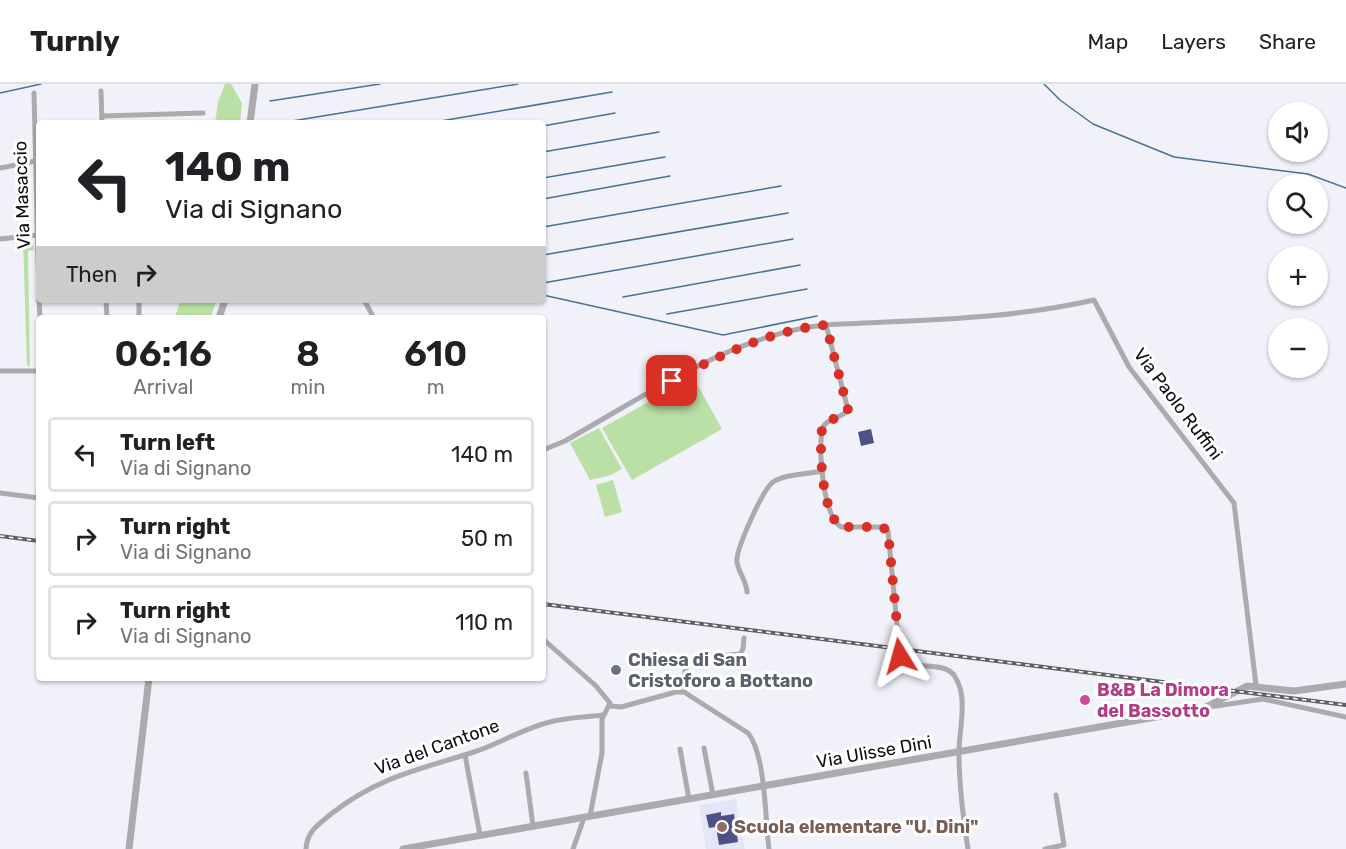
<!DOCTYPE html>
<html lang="en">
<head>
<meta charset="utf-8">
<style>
  :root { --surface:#fff; --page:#f6f6f6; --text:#202124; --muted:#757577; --line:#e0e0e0 }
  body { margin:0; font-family:Rubik,sans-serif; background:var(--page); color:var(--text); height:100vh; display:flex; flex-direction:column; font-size:22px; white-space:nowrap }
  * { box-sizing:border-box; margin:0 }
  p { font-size:20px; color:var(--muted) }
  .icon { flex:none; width:33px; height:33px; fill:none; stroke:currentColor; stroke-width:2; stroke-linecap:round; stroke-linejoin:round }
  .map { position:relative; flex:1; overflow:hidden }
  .drawer { position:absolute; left:36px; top:231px; width:510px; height:366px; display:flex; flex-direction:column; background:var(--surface); border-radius:6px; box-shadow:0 2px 4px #0004 }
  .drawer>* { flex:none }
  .banner { position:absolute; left:36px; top:36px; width:510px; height:183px; border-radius:6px; box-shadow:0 2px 4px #0004; background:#fff; color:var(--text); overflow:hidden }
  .tools { position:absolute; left:1268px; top:18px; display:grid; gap:12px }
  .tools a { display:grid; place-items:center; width:60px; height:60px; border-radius:50%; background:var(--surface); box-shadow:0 2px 4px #0004; font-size:30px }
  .pin { position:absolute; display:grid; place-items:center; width:51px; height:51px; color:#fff; margin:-26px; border-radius:12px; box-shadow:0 3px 9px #0006 }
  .me { position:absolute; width:66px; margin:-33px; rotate:352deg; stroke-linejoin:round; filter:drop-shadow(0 0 4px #0008) }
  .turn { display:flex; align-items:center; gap:21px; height:126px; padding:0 30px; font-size:27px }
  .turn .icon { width:78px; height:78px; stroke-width:2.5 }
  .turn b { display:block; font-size:42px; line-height:51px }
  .then { display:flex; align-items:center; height:57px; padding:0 30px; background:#0003; gap:12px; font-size:22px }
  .eta { display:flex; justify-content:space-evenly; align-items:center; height:102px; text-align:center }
  .eta b { font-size:36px; font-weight:600; line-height:42px }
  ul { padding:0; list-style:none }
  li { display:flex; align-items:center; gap:18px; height:75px; margin:0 12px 9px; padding:0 18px; border:3px solid var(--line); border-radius:6px }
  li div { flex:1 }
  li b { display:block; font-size:22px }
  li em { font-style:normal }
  header { display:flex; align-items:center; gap:36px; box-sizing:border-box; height:84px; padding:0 30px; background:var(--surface); border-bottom:2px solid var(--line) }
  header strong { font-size:28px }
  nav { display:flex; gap:33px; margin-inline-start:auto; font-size:21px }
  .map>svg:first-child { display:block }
</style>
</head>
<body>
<header>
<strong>Turnly</strong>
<nav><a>Map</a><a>Layers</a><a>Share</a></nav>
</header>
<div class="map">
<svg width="1346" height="765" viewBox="0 0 1346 765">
  <rect width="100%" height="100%" fill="#f0f1f9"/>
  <polygon fill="#e3e6f5" points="736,715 745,765 706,765 699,721"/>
  <g fill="#bbe0a6">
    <polygon points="225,0 231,0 242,19 240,39 215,39 218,18"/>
    <polygon points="29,155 33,158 34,166 28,167 30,282 27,282 23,156"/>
    <polygon points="180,216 217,216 210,234 175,234"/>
    <polygon points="693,293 722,345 632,396 602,344"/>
    <polygon points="599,344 622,385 611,391 590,396 570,359"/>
    <polygon points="613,396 622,428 605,433 596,401"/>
  </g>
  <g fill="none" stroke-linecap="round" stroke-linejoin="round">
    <g stroke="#487391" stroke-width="1.5">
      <polyline points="1044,0 1060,16 1093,40 1174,73 1308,90 1346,104"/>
      <polyline points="0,9 41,0"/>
      <polyline points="270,17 380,0"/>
      <polyline points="280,39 518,0"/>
      <polyline points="429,39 612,8"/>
      <polyline points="543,42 615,29"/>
      <polyline points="543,68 659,48"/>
      <polyline points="543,94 665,73"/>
      <polyline points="543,115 670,92"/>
      <polyline points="543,143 781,102"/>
      <polyline points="543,171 788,129"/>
      <polyline points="543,199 793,155"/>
      <polyline points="543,211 723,251 817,232"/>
      <polyline points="623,213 800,181"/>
      <polyline points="667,230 807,205"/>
    </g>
  </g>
  <g fill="#4d5188">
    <polygon points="871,345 874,359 861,362 858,348"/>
    <polygon points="721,728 721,732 734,730 738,758 719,761 716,743 709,744 706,731"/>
  </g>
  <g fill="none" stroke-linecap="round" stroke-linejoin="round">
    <g stroke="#abaaad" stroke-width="5">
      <polyline points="101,7 102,39"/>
      <polyline points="34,9 39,212"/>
      <polyline points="102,32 203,29"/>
      <polyline points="0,84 36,77"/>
      <polyline points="0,155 39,151"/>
      <polyline points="39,216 40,234"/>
      <polyline points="106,216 107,234"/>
      <polyline points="139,216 139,234"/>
      <polyline points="364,216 374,234"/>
      <path d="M826,241C915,236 1007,236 1094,216L1129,283L1234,419L1256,601"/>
      <polyline points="0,287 39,287"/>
      <path d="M543,366L565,357C643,313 735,249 826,241L848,326C841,335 826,334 822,345C819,367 822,430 841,443H882L888,447L900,572C911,589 940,575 954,591C957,596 960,602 961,608C965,627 959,649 959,668C959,700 963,733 968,765"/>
      <polyline points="0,409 39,414"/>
      <path d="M747,508C746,495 738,488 737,478C735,467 763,405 773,398C785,390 808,390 823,387"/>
      <polyline points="543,555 596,602 610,619 602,635 602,669 590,732"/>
      <polyline points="684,608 685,587 690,577 697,574 740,570 743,565 744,554"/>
      <path d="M610,622L621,623L676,608H684L748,649C766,671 765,736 769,765"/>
      <polyline points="1209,623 1263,615 1346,633"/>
      <polyline points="704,664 713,711"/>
      <polyline points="680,665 689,715"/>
      <polyline points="465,671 480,751"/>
      <polyline points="526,689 533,742"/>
      <path d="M306,765C307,747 318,741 331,730C379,692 422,685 477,667C502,658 525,644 550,638C567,633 587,633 604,631"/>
      <polyline points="573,765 584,734"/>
      <polyline points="1045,765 1064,761 1056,711"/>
    </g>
    <g stroke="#abaaad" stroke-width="7">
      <polyline points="250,39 255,0"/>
      <polyline points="219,234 225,216"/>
      <polyline points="129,765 149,594"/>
      <polyline points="403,765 1179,629 1204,624 1247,602 1294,607 1346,600"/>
    </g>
    <g stroke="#5f6064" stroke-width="4">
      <g id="rail">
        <polyline points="0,452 39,457"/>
        <polyline points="543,520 1346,621"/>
      </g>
    </g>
    <use href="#rail" stroke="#fff" stroke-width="1.5" stroke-dasharray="4.5" stroke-linecap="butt"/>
  </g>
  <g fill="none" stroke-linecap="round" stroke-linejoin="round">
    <path stroke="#d93025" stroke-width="10" stroke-dasharray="0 18" d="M672,297C720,271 771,246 826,241L848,326C841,335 826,334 822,345C819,367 822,430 841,443H882L888,447L900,572"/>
  </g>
  <circle fill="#6b7280" stroke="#fff" stroke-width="2" cx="616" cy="586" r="6"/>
  <circle fill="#d1479c" stroke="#fff" stroke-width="2" cx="1085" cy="616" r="6"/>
  <circle fill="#8d6e63" stroke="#fff" stroke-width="2" cx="722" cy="743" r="6"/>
  <g text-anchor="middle" stroke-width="6" stroke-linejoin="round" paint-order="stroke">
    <g font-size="18" fill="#0d0e10" stroke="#fff">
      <text transform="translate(22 111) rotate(-92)" y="6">Via Masaccio</text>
      <text transform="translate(1178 320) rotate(53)" y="6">Via Paolo Ruffini</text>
      <text transform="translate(437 663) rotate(-20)" y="6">Via del Cantone</text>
      <text transform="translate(874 668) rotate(-10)" y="6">Via Ulisse Dini</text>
    </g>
    <g font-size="18" font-weight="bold" fill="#5b616d" stroke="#fff" text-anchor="start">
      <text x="628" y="582">Chiesa di San<tspan x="628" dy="21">Cristoforo a Bottano</tspan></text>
    </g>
    <g font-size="18" font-weight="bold" fill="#b23c85" stroke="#fff" text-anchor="start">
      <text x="1097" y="612">B&amp;B La Dimora<tspan x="1097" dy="21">del Bassotto</tspan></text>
    </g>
    <g font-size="18" font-weight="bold" fill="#785e54" stroke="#fff" text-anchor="start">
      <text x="734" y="749">Scuola elementare "U. Dini"</text>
    </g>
  </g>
</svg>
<div class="tools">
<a><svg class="icon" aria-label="sound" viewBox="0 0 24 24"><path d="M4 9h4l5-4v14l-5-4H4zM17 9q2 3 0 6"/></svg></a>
<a><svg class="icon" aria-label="search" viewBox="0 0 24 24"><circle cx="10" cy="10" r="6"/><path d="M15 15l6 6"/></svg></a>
<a>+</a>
<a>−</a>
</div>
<div class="pin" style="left:672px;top:297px;background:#d93025"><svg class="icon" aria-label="arrive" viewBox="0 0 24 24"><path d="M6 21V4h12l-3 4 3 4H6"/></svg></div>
<svg class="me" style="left:900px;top:572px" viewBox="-20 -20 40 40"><path d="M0-17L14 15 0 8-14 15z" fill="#d93025" stroke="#fff" stroke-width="4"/></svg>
<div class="banner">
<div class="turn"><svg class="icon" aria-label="left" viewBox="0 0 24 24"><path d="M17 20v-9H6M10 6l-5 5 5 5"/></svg><div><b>140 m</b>Via di Signano</div></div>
<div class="then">Then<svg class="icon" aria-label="right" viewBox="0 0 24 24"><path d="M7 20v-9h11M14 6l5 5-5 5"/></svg></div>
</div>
<section class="drawer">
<div class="eta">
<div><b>06:16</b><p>Arrival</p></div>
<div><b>8</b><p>min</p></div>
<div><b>610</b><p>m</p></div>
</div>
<ul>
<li><svg class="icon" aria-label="left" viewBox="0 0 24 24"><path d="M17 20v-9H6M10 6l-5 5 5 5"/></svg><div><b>Turn left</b><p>Via di Signano</p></div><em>140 m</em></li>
<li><svg class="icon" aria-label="right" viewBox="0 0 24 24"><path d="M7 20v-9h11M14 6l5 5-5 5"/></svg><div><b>Turn right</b><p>Via di Signano</p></div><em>50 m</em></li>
<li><svg class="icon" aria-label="right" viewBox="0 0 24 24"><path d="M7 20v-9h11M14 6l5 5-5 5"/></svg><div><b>Turn right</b><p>Via di Signano</p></div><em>110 m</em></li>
</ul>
</section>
</div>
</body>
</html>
